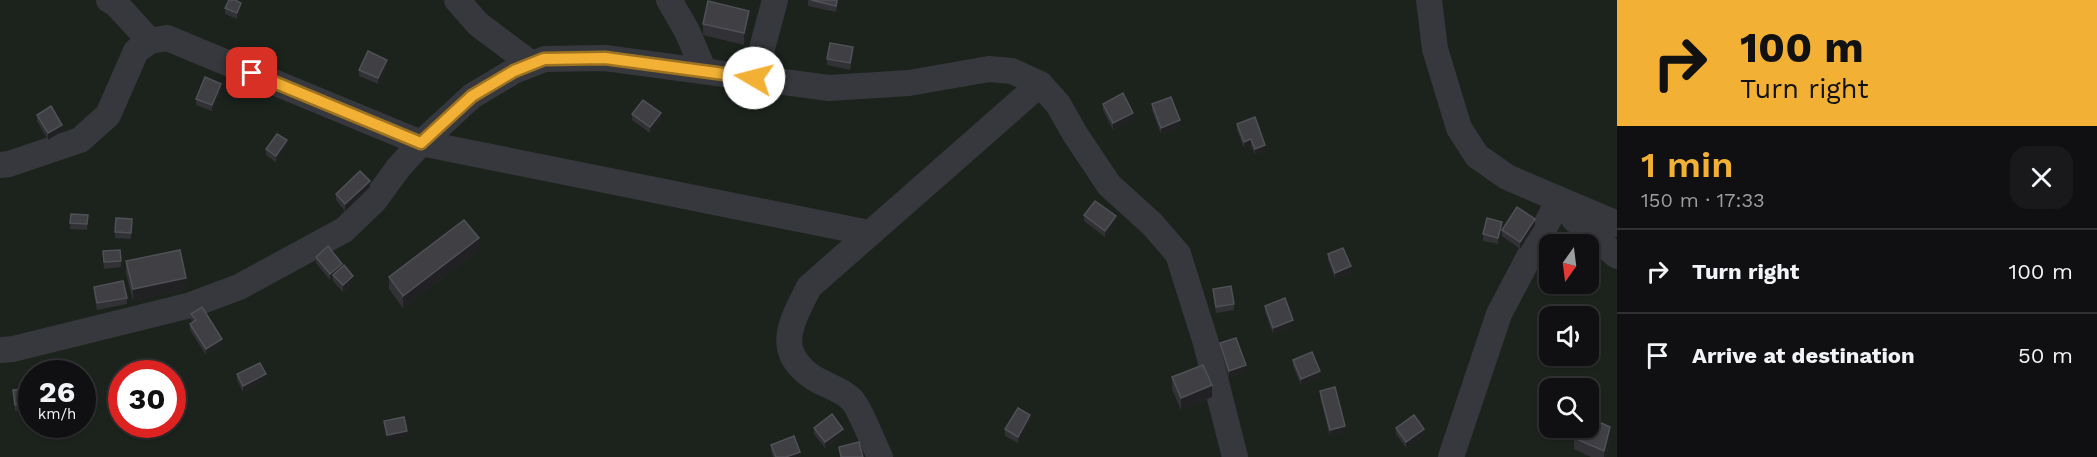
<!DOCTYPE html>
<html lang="en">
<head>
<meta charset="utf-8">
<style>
  :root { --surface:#101012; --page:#19191b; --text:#f1f3f6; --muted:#9c9d9f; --line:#303032; --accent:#f2b134 }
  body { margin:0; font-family:"Work Sans",sans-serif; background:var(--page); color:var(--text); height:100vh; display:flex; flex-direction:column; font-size:22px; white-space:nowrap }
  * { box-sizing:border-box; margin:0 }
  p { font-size:20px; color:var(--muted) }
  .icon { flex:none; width:33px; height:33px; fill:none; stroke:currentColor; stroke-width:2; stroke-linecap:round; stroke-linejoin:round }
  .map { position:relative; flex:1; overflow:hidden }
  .details { display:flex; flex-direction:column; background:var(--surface); width:480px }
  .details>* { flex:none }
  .guide { background:#f2b134; color:#111; overflow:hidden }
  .needle { width:39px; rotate:194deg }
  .tools { position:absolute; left:1539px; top:234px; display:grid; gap:12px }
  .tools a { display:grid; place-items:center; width:60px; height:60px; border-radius:12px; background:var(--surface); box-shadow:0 2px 4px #0004,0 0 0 2px var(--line); font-size:30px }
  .speed { position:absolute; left:18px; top:360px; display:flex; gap:12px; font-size:30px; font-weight:700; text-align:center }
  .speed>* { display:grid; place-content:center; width:78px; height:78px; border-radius:50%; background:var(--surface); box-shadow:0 2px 4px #0004,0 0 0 2px var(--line); line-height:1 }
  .speed small { font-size:15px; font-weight:400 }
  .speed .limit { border:9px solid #d22; background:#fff; color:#111 }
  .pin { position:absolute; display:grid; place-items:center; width:51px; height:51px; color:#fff; margin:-26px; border-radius:12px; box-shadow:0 3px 9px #0006 }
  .me { position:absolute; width:66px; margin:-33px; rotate:278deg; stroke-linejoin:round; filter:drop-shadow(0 0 4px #0008) }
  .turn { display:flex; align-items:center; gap:21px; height:126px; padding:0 24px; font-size:27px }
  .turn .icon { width:78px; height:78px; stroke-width:2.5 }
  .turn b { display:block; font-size:42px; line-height:51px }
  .round { display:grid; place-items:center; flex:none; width:63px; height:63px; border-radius:18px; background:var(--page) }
  .overview { display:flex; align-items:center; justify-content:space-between; height:102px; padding:0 24px }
  h1 { font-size:36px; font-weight:600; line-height:45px; color:var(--accent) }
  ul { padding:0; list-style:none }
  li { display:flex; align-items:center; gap:18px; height:84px; padding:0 24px; border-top:2px solid var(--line) }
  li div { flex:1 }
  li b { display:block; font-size:22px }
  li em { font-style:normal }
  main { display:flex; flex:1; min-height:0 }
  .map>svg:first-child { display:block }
</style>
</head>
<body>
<main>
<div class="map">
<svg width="1617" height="457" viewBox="0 0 1617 457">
  <rect width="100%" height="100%" fill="#161618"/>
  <path fill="#1c231d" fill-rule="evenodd" d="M0,0H1617V457H0ZM1550,244H1588V284H1550ZM1550,316H1588V356H1550ZM32,374H82V424H32ZM122,374H172V424H122ZM1550,388H1588V428H1550Z"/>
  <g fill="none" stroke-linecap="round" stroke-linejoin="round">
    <g stroke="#37383d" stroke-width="26">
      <polyline points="109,0 116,4 150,41"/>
      <polyline points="457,0 478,24 530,63"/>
      <polyline points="669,0 687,31 704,71"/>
      <polyline points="1429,0 1435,49 1459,128 1477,156 1507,177 1617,224"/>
      <polyline points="754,78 775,0"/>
      <polyline points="0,165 9,164 80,140 108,115 136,51 150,41 167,38 421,143 869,233"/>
      <polyline points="0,350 13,349 191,305 239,287 344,230 374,201 399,167 421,143 472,96 514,71 545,59 605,58 829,88 909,83 989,69 1012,71 1040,84 1058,104 1075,134 1109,185 1152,224 1178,254 1206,343 1235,457"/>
      <path d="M880,457C874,445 859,406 851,399C840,388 823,385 811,376C773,349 793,320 809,287L1040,84"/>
      <polyline points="1451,457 1499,314 1559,200 1575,220 1617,256"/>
    </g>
  </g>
  <g fill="#323236">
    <polygon points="808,0 838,0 836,12 808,6"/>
    <polygon points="225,8 241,9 237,19 225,14"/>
    <polygon points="749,22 744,45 703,35 703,24"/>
    <polygon points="853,53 850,70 827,65 827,59"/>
    <polygon points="387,66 378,84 359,76 359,70"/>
    <polygon points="221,90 212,111 196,105 196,99"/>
    <polygon points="1103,104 1133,119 1113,130 1103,110"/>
    <polygon points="1152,104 1180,127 1161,134 1152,110"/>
    <polygon points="632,114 661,119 650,133 632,120"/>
    <polygon points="37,115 62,131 48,140 37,121"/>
    <polygon points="1237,124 1265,151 1255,155 1251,146 1244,148 1237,130"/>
    <polygon points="287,146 276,162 266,155 266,149"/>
    <polygon points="370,187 345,211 336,200 336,194"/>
    <polygon points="71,214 88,215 87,230 70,229"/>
    <polygon points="1084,215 1116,223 1105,237 1084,221"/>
    <polygon points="132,225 131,239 115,238 115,232"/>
    <polygon points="1535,225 1520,249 1502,236 1502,230"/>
    <polygon points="1502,228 1498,244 1483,241 1483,234"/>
    <polygon points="120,250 121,267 104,269 103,251"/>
    <polygon points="479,250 403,308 389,289 389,277"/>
    <polygon points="1328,254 1351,273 1335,279 1328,260"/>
    <polygon points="316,257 342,266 353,282 343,292 333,281 333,277 330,280 316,263"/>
    <polygon points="126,261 186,289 133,301 126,273"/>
    <polygon points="94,287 127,298 127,304 97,310 94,293"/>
    <polygon points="1213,289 1234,304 1234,310 1216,313 1213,295"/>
    <polygon points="1265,306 1293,326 1273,334 1265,312"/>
    <polygon points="191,314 222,345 206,355 190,330 190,324 193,322 191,320"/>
    <polygon points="1220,343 1246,372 1229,377 1220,349"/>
    <polygon points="1293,360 1320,377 1301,385 1293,366"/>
    <polygon points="237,374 266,380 243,392 237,380"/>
    <polygon points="1172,377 1212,397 1181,410 1172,389"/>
    <polygon points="13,390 28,403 28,409 15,411"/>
    <polygon points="1320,391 1345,432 1330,436 1320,397"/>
    <polygon points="1030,421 1018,443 1005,436 1005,429"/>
    <polygon points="814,428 843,435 825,448 814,434"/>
    <polygon points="1396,428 1424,435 1406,448 1396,434"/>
    <polygon points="1574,438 1610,439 1606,457 1591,457 1574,449"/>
    <polygon points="771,445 800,457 773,457 771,451"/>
  </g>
  <g fill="#212124">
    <polygon points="241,3 241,9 237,19 237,13"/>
    <polygon points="749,11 749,22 744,45 744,33"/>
    <polygon points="387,60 387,66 378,84 378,78"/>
    <polygon points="221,84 221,90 212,111 212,105"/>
    <polygon points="661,113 661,119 650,133 650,127"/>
    <polygon points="1133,113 1133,119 1113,130 1113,123"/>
    <polygon points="1180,120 1180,127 1161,134 1161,128"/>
    <polygon points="62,125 62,131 48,140 48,133"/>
    <polygon points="1251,139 1251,146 1244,148 1244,142"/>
    <polygon points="287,140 287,146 276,162 276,156"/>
    <polygon points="1265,145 1265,151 1255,155 1255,149"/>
    <polygon points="370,181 370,187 345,211 345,204"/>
    <polygon points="1116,216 1116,223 1105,237 1105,231"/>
    <polygon points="1535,219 1535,225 1520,249 1520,242"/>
    <polygon points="1502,222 1502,228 1498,244 1498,238"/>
    <polygon points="479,238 479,250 403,308 403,296"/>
    <polygon points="342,264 342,270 333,275 333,277 330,280 330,274"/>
    <polygon points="1351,266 1351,273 1335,279 1335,273"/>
    <polygon points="353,276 353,282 343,292 343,285"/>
    <polygon points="186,278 186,289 133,301 133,289"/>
    <polygon points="1293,320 1293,326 1273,334 1273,328"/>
    <polygon points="222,339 222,345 206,355 206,349"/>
    <polygon points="1246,365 1246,372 1229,377 1229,371"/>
    <polygon points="1320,371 1320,377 1301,385 1301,379"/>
    <polygon points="266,374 266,380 243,392 243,386"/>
    <polygon points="1212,385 1212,397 1181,410 1181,398"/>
    <polygon points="1030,415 1030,421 1018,443 1018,437"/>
    <polygon points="1345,426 1345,432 1330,436 1330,430"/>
    <polygon points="1610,427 1610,439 1606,457 1604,457 1604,451"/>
    <polygon points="843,429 843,435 825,448 825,442"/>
    <polygon points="1424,429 1424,435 1406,448 1406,442"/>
    <polygon points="407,431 407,437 387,441 387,435"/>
    <polygon points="800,452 800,457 786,457"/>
  </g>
  <g fill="#3f3f44" stroke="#4f5156" stroke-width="1.5">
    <polygon points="229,0 235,0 241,3 237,13 225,8"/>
    <polygon points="811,0 837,0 836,6"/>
    <polygon points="708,1 749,11 744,33 703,24"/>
    <polygon points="830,43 853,47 850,63 827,59"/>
    <polygon points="368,51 387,60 378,78 359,70"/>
    <polygon points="205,77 221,84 212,105 196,99"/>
    <polygon points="1123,93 1133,113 1113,123 1103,104"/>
    <polygon points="1171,97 1180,120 1161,128 1152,104"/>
    <polygon points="643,100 661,113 650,127 632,114"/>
    <polygon points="51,106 62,125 48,133 37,115"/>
    <polygon points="1255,117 1265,145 1255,149 1251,139 1244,142 1237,124"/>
    <polygon points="277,134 287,140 276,156 266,149"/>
    <polygon points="360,171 370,181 345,204 336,194"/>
    <polygon points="1095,201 1116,216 1105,231 1084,215"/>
    <polygon points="1517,207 1535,219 1520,242 1502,230"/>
    <polygon points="71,214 88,215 87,224 70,223"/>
    <polygon points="116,218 132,219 131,233 115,232"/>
    <polygon points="1487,218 1502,222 1498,238 1483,234"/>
    <polygon points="464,220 479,238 403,296 389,277"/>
    <polygon points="328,246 342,264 330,274 316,257"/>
    <polygon points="1343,248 1351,266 1335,273 1328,254"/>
    <polygon points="120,250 121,261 104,262 103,251"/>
    <polygon points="180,250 186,278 133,289 126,261"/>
    <polygon points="344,265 353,276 343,285 333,275"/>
    <polygon points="123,281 127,298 97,303 94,287"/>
    <polygon points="1231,286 1234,304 1216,307 1213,289"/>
    <polygon points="1285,298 1293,320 1273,328 1265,306"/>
    <polygon points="202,307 222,339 206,349 190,324 196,320 191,314"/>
    <polygon points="1236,338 1246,365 1229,371 1220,343"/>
    <polygon points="1312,352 1320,371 1301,379 1293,360"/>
    <polygon points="260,363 266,374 243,386 237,374"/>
    <polygon points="1203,365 1212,385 1181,398 1172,377"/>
    <polygon points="1335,387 1345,426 1330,430 1320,391"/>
    <polygon points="27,389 28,403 15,405 13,390"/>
    <polygon points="1018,408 1030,415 1018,437 1005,429"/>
    <polygon points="832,414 843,429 825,442 814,428"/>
    <polygon points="1414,415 1424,429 1406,442 1396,428"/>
    <polygon points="404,417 407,431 387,435 384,421"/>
    <polygon points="1588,417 1610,427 1604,451 1574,438 1579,428 1588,428"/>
    <polygon points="794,436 800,452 786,457 776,457 771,445"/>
    <polygon points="859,442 863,457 841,457 839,447"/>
  </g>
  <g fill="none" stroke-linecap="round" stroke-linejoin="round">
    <g stroke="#9d7322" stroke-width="15">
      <polyline id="route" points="252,73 421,143 472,96 514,71 544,59 605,58 754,78"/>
    </g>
    <use href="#route" stroke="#f2b134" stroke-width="10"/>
  </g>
</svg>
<div class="tools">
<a><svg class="needle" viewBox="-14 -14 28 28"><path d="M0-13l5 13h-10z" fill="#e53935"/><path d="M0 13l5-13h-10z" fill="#9c9d9f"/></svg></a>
<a><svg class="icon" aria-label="sound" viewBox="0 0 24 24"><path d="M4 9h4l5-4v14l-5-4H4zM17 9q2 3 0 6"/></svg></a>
<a><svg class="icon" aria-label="search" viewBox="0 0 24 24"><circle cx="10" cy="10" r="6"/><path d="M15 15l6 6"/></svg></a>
</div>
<div class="speed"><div>26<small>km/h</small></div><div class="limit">30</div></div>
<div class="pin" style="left:252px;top:73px;background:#d93025"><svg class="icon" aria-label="arrive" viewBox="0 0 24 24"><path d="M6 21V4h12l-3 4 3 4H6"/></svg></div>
<svg class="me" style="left:754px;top:78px" viewBox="-20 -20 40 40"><circle r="19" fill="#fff"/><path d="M0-13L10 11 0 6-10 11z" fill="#f2b134"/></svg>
</div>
<section class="details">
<div class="guide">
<div class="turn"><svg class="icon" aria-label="right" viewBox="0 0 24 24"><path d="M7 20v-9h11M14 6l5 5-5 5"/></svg><div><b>100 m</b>Turn right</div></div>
</div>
<div class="overview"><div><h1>1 min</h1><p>150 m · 17:33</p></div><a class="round"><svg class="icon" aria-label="close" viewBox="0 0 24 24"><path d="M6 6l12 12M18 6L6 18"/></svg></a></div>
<ul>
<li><svg class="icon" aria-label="right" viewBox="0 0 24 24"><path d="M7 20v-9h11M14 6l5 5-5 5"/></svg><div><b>Turn right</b></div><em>100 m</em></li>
<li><svg class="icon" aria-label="arrive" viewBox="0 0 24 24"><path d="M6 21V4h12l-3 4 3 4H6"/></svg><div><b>Arrive at destination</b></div><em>50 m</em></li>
</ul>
</section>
</main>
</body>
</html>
